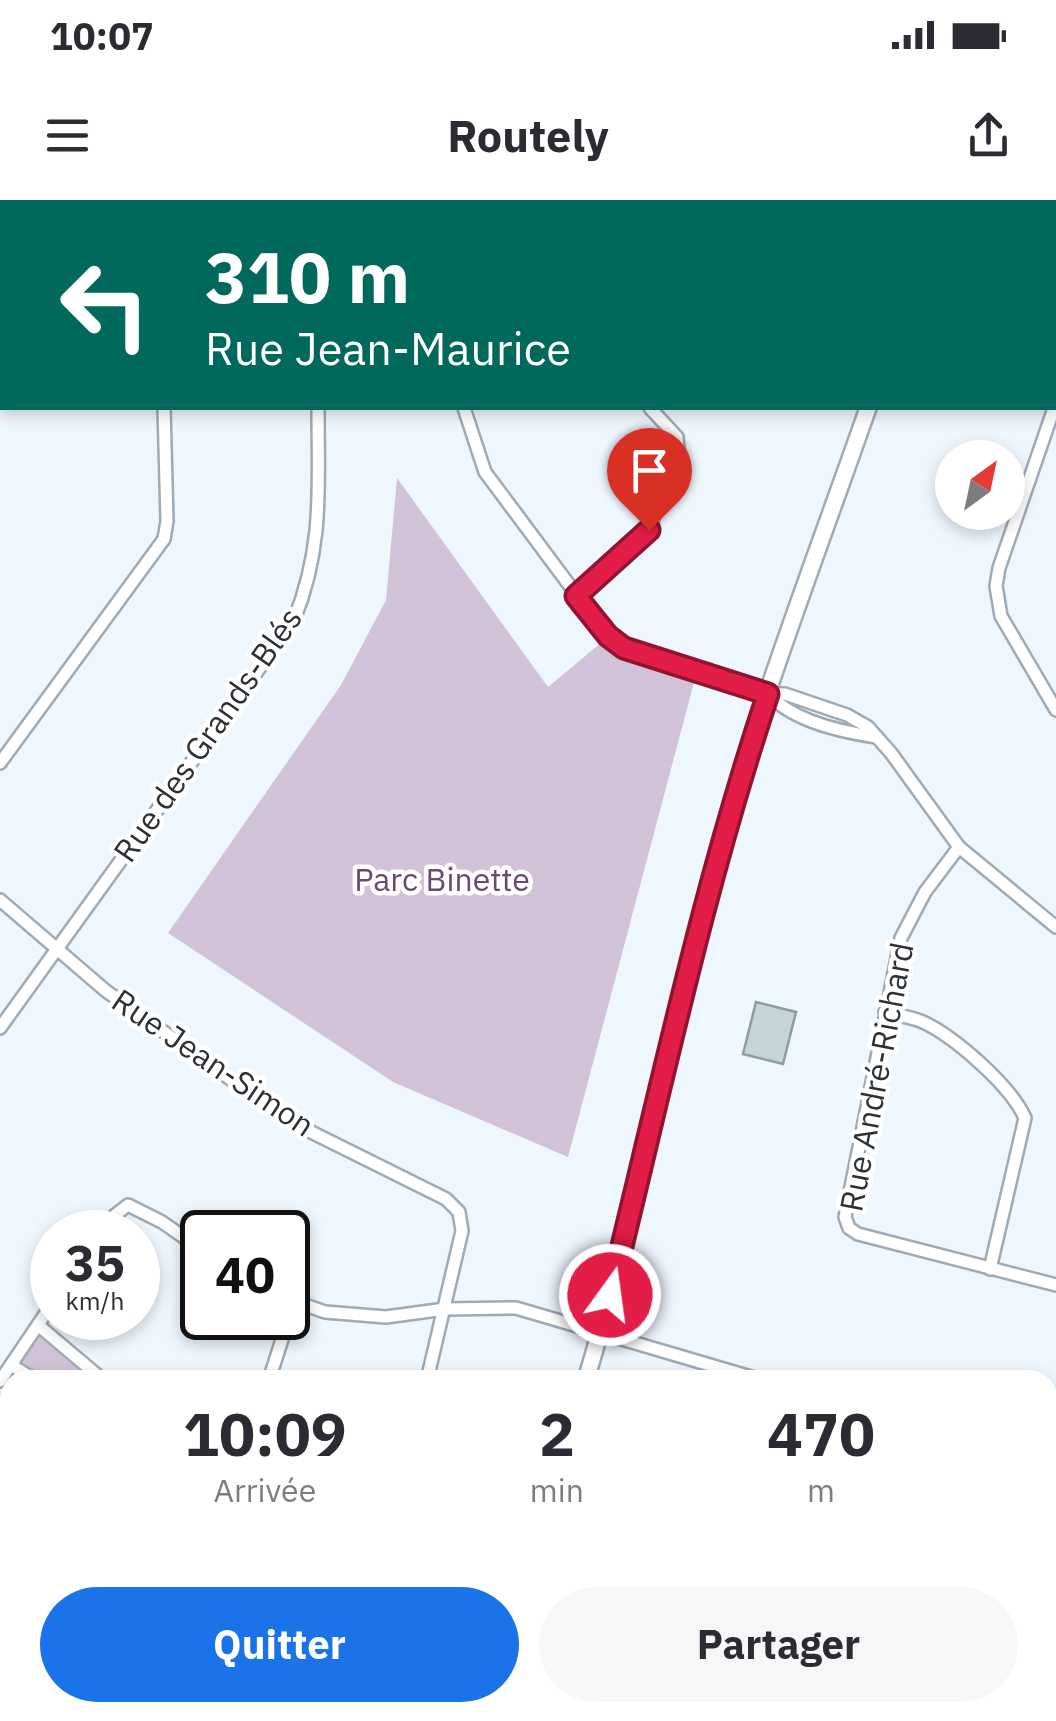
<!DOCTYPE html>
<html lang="fr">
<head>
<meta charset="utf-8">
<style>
  :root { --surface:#fff; --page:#f7f7f7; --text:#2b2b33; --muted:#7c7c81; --accent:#1a73e8 }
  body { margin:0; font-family:"IBM Plex Sans",sans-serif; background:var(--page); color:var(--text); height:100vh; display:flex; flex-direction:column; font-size:38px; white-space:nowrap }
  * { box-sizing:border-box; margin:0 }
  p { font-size:32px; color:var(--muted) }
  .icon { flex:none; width:55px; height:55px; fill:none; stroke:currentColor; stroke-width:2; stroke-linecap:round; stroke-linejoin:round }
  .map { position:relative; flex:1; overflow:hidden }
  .side { position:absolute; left:0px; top:1170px; width:1058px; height:352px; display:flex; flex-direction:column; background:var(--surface); border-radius:30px 30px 0 0; box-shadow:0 5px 15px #0003 }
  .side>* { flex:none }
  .banner { position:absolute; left:0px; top:0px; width:1058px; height:210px; box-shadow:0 5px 15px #0003; background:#00695c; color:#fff; overflow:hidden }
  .needle { width:65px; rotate:33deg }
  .controls { position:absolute; left:935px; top:240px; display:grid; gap:20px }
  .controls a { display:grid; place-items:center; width:90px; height:90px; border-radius:50%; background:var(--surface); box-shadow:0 5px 15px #0003; font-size:50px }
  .speed { position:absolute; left:30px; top:1010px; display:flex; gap:20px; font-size:50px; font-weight:700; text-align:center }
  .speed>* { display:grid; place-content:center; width:130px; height:130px; border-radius:50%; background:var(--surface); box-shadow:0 5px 15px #0003; line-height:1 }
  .speed small { font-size:25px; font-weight:400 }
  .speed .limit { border:5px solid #111; border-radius:15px; background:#fff; color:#111 }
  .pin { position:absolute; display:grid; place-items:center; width:85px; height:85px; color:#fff; margin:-102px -42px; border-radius:50% 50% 50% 0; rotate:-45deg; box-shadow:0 0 10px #0007 }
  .pin .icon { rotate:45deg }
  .me { position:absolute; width:110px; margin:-55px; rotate:14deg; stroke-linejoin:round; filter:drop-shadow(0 0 8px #0008) }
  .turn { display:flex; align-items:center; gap:35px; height:210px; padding:0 40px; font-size:45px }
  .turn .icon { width:130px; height:130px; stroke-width:2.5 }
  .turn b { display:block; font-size:70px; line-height:85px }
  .eta { display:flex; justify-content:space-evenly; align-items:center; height:170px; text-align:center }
  .eta b { font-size:60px; font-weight:700; line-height:70px }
  .primary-button { display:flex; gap:20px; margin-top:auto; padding:20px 40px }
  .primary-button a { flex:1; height:115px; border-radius:60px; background:var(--accent); color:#fff; font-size:40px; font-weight:700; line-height:115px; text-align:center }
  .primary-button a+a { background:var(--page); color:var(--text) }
  .status { display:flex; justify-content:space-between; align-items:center; height:70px; padding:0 50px; background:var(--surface); direction:ltr }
  .status svg { height:28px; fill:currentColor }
  header { display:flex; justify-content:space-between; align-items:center; height:130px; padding:0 40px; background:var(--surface); font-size:45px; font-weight:700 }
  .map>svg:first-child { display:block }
</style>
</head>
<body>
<div class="status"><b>10:07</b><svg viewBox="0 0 49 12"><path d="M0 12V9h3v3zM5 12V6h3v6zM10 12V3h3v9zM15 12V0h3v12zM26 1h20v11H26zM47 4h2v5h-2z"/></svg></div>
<header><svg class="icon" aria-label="menu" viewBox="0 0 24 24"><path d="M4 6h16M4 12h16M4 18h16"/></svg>Routely<svg class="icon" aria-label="share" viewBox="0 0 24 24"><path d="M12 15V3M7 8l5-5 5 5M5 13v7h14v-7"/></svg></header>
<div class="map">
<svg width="1056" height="1521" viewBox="0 0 1056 1521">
  <rect width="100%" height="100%" fill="#eef6fe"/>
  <g fill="#d1c2d8">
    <polygon points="397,278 548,487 608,437 697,471 568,957 393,882 168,733 341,485 386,400"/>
    <polygon points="38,1125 103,1180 35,1180 11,1165"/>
    <polygon points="1048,1481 1056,1483 1056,1521 956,1521 959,1513 1048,1512"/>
  </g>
  <polygon fill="#c4d4d7" stroke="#8d9c9f" stroke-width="2.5" points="756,802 796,812 783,864 743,854"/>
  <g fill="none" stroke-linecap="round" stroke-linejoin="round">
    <g stroke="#a0aab3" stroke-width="16">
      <g id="minor">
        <polyline points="577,0 585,2"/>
        <polyline points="463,2 463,0"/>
        <polyline points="0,13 2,24"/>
        <polyline points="1055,156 1056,157"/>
        <polyline points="464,208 485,272 608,437 624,448 769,494 785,494 847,515 868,527 891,553 959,647 1056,727"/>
        <polyline points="1054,208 999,368 996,386 1001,416 1056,510"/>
        <polyline points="575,396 649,330 678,249 677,237 650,208"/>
        <path d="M769,494C792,521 842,532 877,537"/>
        <polyline points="0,563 164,339 167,321 164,208"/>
        <polyline points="959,647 925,692 901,738 845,1017 849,1028 858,1034 1056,1085"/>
        <polyline points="0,700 106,791 291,922 446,999 459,1012 462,1031 427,1180"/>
        <path d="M885,812C897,815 911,817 923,822C955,837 1011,886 1025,918L990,1069"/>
        <path d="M0,828L294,420C324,346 318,285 318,208"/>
        <polyline points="102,1032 115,1015 128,1005 162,1022 202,1050"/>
        <polyline points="288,1099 325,1112 386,1117 445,1109 516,1108 761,1180"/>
        <polyline points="38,1125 103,1180"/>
        <polyline points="11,1165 35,1180"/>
        <polyline points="269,1180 294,1102"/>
        <polyline points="0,1181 52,1104"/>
        <polyline points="1048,1254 1056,1258"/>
        <polyline points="0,1385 10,1382"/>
        <polyline points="143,1512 191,1521"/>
        <polyline points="826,1512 854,1521"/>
        <polyline points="91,1521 126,1512"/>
        <polyline points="335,1521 338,1512"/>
        <polyline points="659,1521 661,1512"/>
        <polyline points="956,1521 958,1512"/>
      </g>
    </g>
    <g stroke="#a0aab3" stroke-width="20">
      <g id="tertiary">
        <polyline points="941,2 942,0"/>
        <path d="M586,1180C633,1023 663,861 704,703C747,535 811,371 868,208"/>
        <polyline points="485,1521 487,1512"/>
      </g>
    </g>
    <use href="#minor" stroke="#fff" stroke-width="11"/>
    <use href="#tertiary" stroke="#fff" stroke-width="15"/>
  </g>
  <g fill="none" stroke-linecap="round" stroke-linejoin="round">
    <g stroke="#92132f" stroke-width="25">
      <path id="route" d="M610,1095C660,894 702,691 768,494L624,448L608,436L576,396L649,330"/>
    </g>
    <use href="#route" stroke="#e11d48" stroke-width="18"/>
  </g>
  <g text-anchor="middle" stroke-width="9" stroke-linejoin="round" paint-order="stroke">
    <g font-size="32" fill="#2d3135" stroke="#fff">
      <text transform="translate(208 535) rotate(-55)" y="11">Rue des Grands-Blés</text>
      <text transform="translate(213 863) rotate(34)" y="11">Rue Jean-Simon</text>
      <text transform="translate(877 877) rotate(-79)" y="11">Rue André-Richard</text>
    </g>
    <g font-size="32" fill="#674972" stroke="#fff">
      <text x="442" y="691">Parc Binette</text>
    </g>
  </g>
</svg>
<div class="controls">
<a><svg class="needle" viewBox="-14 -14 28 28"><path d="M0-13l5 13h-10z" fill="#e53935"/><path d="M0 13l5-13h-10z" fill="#7c7c81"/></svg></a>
</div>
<div class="speed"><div>35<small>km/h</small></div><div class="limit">40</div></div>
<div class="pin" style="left:649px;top:330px;background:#d93025"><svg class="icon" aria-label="arrive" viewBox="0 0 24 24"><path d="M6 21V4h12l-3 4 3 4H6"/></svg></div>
<svg class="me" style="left:610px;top:1095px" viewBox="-20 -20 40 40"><circle r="17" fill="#e11d48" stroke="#fff" stroke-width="3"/><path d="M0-11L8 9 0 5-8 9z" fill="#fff"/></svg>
<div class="banner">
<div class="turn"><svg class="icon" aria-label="left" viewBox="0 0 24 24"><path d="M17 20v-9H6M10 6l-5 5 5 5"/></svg><div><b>310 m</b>Rue Jean-Maurice</div></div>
</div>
<section class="side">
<div class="eta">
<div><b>10:09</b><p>Arrivée</p></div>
<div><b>2</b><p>min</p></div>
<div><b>470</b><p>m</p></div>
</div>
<div class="primary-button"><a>Quitter</a><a>Partager</a></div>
</section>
</div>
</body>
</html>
